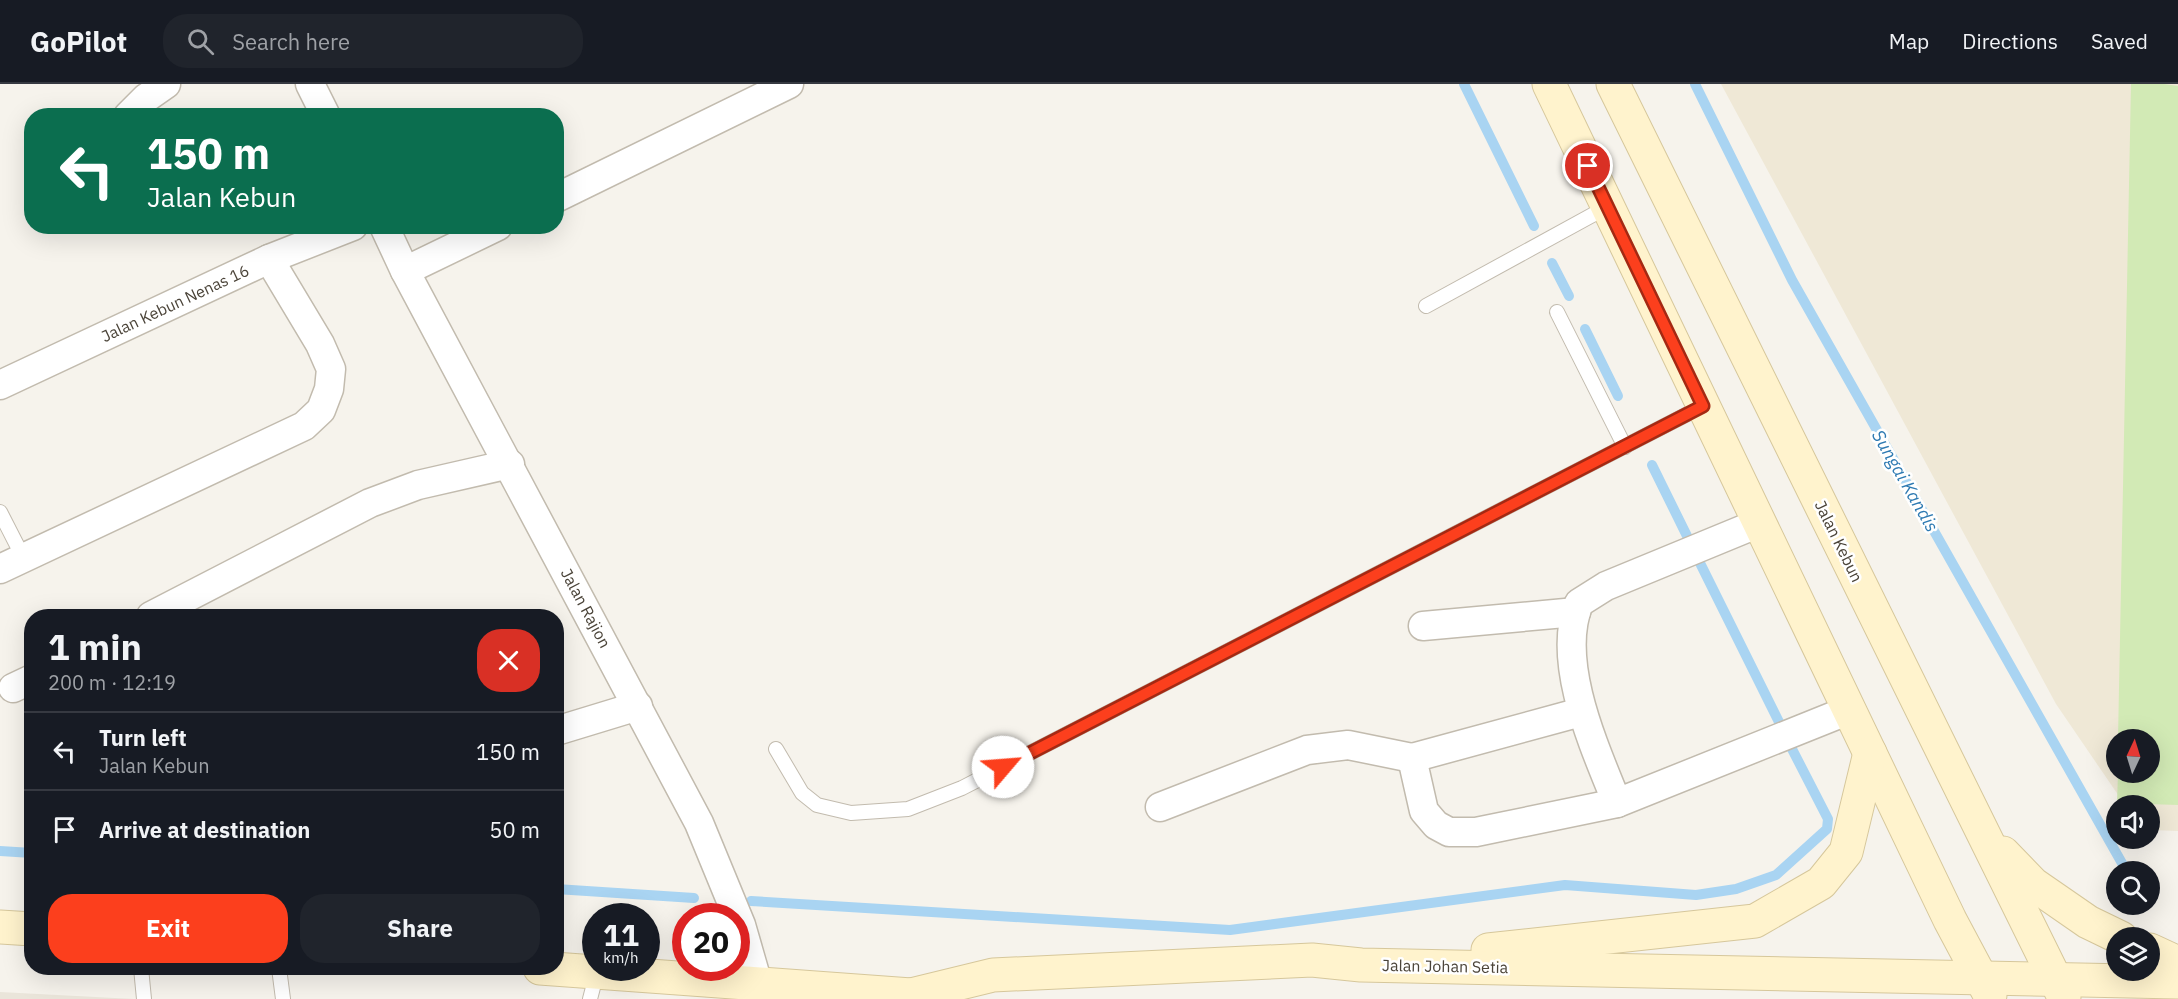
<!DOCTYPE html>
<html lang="en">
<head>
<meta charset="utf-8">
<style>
  :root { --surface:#171b24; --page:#20242c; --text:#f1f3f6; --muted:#9ea1a6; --line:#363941; --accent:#fc3f1d }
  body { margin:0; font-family:"IBM Plex Sans",sans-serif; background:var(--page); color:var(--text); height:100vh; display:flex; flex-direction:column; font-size:22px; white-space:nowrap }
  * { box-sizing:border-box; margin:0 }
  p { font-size:20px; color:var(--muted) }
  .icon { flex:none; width:33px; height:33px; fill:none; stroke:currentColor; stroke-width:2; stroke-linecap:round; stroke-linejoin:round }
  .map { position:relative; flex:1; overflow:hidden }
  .sheet { position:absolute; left:24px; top:525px; width:540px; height:366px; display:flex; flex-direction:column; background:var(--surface); border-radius:24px; box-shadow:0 6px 24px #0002 }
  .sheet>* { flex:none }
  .hud { position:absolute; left:24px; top:24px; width:540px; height:126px; border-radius:24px; box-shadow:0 6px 24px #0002; background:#0b6e4f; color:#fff; overflow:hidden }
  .needle { width:39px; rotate:4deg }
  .buttons { position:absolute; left:2106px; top:645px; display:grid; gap:12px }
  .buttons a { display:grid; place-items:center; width:54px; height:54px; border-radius:50%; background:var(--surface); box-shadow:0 6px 24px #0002; font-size:30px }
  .speed { position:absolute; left:582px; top:819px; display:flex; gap:12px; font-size:30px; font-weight:700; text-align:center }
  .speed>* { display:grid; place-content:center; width:78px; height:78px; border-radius:50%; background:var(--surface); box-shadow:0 6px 24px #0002; line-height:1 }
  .speed small { font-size:15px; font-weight:400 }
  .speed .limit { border:9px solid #d22; background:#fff; color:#111 }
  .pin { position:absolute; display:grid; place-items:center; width:51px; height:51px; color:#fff; margin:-26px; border:3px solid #fff; border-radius:50%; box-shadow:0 2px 6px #0007 }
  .me { position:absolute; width:66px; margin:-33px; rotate:63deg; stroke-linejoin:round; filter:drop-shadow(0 0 4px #0008) }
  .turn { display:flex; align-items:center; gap:21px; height:126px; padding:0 24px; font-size:27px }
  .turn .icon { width:78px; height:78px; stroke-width:2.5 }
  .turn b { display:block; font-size:42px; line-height:51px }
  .round { display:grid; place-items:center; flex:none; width:63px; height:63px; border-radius:24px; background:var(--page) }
  .head { display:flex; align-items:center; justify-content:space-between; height:102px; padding:0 24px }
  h1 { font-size:36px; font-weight:700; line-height:45px }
  .action { display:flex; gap:12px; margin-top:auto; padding:12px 24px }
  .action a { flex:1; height:69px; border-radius:24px; background:var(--accent); color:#fff; font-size:24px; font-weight:700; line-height:69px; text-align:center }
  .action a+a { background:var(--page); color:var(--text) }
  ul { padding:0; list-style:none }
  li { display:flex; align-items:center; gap:18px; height:78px; padding:0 24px; border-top:2px solid var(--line) }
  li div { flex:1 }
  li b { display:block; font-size:22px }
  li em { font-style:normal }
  header { display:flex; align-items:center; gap:36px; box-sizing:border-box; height:84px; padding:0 30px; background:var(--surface); border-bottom:2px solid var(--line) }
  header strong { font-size:28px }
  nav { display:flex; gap:33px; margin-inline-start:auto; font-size:21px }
  .search { width:420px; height:54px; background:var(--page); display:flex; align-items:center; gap:15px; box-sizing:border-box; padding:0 21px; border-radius:24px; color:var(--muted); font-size:22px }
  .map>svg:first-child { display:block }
</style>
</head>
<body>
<header>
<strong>GoPilot</strong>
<div class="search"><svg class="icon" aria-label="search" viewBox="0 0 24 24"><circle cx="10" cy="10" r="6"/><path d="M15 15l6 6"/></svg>Search here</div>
<nav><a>Map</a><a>Directions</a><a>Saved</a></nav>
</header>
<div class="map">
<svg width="2178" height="915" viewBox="0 0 2178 915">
  <rect width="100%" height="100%" fill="#f6f3ec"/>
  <polygon fill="#eae5da" points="0,908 134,915 0,915"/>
  <path fill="#efe8d6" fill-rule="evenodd" d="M1721,0H2178V747L2150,746V722L2125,721L2056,620ZM2116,656H2150V688H2116Z"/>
  <polygon fill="#d2eab5" points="2131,0 2164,0 2178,2 2178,721 2117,719 2118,689 2150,688 2150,656 2118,655"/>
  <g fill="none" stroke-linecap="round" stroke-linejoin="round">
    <g stroke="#a9d4f2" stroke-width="10">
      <polyline points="1464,0 1534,142"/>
      <polyline points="1695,0 1792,196 2127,788"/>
      <polyline points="1552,179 1569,212"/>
      <polyline points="1585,245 1618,312"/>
      <polyline points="1652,381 1688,454"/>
      <polyline points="1699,477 1780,640"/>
      <polyline points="0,767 32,769"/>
      <polyline points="556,805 694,814"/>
      <polyline points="751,817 1230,846 1565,801 1696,811 1736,805 1776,791 1827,745 1828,735 1792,665"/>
    </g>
    <g stroke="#c2bbae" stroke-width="16">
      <g id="lane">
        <polyline points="1426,222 1607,123"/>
        <polyline points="1557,228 1625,363"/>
        <polyline points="0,428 23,473"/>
        <polyline points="776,665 802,709 817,721 851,729 908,725 962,704 1703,322"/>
        <polyline points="141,884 144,915"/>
        <polyline points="279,884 283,915"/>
        <polyline points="590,915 597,888"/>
      </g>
    </g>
    <g stroke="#c2bbae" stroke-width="31">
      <g id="street">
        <polyline points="310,0 326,32"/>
        <polyline points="128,32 146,14 166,0"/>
        <polyline points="556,114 789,0"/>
        <polyline points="384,142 405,187 699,739 741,841 758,900 765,915"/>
        <polyline points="405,187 498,142"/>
        <polyline points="0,301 269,175 353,142"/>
        <path d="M1759,439L1606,502L1579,519C1555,578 1595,664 1617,719L1849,626"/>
        <polyline points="0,485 304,342 321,326 329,305 331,285 320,260 269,175"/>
        <polyline points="151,532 370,419 418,401 510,380"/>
        <polyline points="1423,542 1576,528"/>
        <polyline points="13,604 32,595"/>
        <polyline points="1581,628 1412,674 1424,727 1436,741 1449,748 1476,748 1617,719"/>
        <polyline points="556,647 638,622"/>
        <polyline points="1160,723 1307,666 1348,661 1412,674"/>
      </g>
    </g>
    <g stroke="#d6c79b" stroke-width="35">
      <g id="secondary">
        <polyline points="1549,0 1950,836 1990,911"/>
        <polyline points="1613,0 2064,913"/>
        <polyline points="2003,769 2033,800 2088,838 2121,854"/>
        <polyline points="0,843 32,845"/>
        <polyline points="1488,866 1755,837 1821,799 1846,768 1870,669"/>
        <polyline points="2150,866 2178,879"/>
        <polyline points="540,884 911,911 927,915"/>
        <polyline points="911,911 993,891 1312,876 1361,881 2178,898"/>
      </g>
    </g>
    <use href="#lane" stroke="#fff" stroke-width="14"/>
    <use href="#street" stroke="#fff" stroke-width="28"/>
    <use href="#secondary" stroke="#fff3cd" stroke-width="33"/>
  </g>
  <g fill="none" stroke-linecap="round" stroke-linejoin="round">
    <g stroke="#a42913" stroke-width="15">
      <polyline id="route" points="1003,683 1703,322 1588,82"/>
    </g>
    <use href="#route" stroke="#fc3f1d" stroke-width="10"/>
  </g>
  <g text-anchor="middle" stroke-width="5" stroke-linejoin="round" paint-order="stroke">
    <g font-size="16" fill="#4b4439" stroke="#fff">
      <text transform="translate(175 219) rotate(-25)" y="6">Jalan Kebun Nenas 16</text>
      <text transform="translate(1839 457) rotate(64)" y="6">Jalan Kebun</text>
      <text transform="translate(586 524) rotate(62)" y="6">Jalan Rajion</text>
      <text transform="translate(1445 882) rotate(1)" y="6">Jalan Johan Setia</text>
    </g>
    <g font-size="18" font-style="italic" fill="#2e7ab2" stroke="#fff">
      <text transform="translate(1905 397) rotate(60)" y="6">Sungai Kandis</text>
    </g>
  </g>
</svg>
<div class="buttons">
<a><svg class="needle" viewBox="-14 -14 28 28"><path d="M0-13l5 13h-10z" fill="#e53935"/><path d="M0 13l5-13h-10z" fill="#9ea1a6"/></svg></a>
<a><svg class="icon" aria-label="sound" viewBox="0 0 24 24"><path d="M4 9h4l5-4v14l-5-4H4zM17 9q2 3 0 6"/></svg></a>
<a><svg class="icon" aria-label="search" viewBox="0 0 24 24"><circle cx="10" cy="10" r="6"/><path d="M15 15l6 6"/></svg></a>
<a><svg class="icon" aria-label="layers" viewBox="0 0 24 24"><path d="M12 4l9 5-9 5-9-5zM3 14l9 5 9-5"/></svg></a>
</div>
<div class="speed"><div>11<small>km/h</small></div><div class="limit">20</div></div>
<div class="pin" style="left:1588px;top:82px;background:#d93025"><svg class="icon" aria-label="arrive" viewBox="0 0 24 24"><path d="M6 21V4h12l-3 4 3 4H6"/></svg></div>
<svg class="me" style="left:1003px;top:683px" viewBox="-20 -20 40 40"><circle r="19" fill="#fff"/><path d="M0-13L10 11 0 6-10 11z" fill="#fc3f1d"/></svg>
<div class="hud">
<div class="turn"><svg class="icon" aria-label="left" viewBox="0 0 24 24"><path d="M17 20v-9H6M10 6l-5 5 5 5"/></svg><div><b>150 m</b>Jalan Kebun</div></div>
</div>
<section class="sheet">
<div class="head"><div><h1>1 min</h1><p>200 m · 12:19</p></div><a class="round" style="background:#d93025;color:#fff"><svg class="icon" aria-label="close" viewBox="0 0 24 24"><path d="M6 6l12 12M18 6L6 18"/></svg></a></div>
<ul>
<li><svg class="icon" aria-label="left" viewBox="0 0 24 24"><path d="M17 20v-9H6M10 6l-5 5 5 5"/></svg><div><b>Turn left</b><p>Jalan Kebun</p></div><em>150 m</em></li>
<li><svg class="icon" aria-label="arrive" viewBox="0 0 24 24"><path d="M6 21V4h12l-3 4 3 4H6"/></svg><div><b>Arrive at destination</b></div><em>50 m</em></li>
</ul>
<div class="action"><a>Exit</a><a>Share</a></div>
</section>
</div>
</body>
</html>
